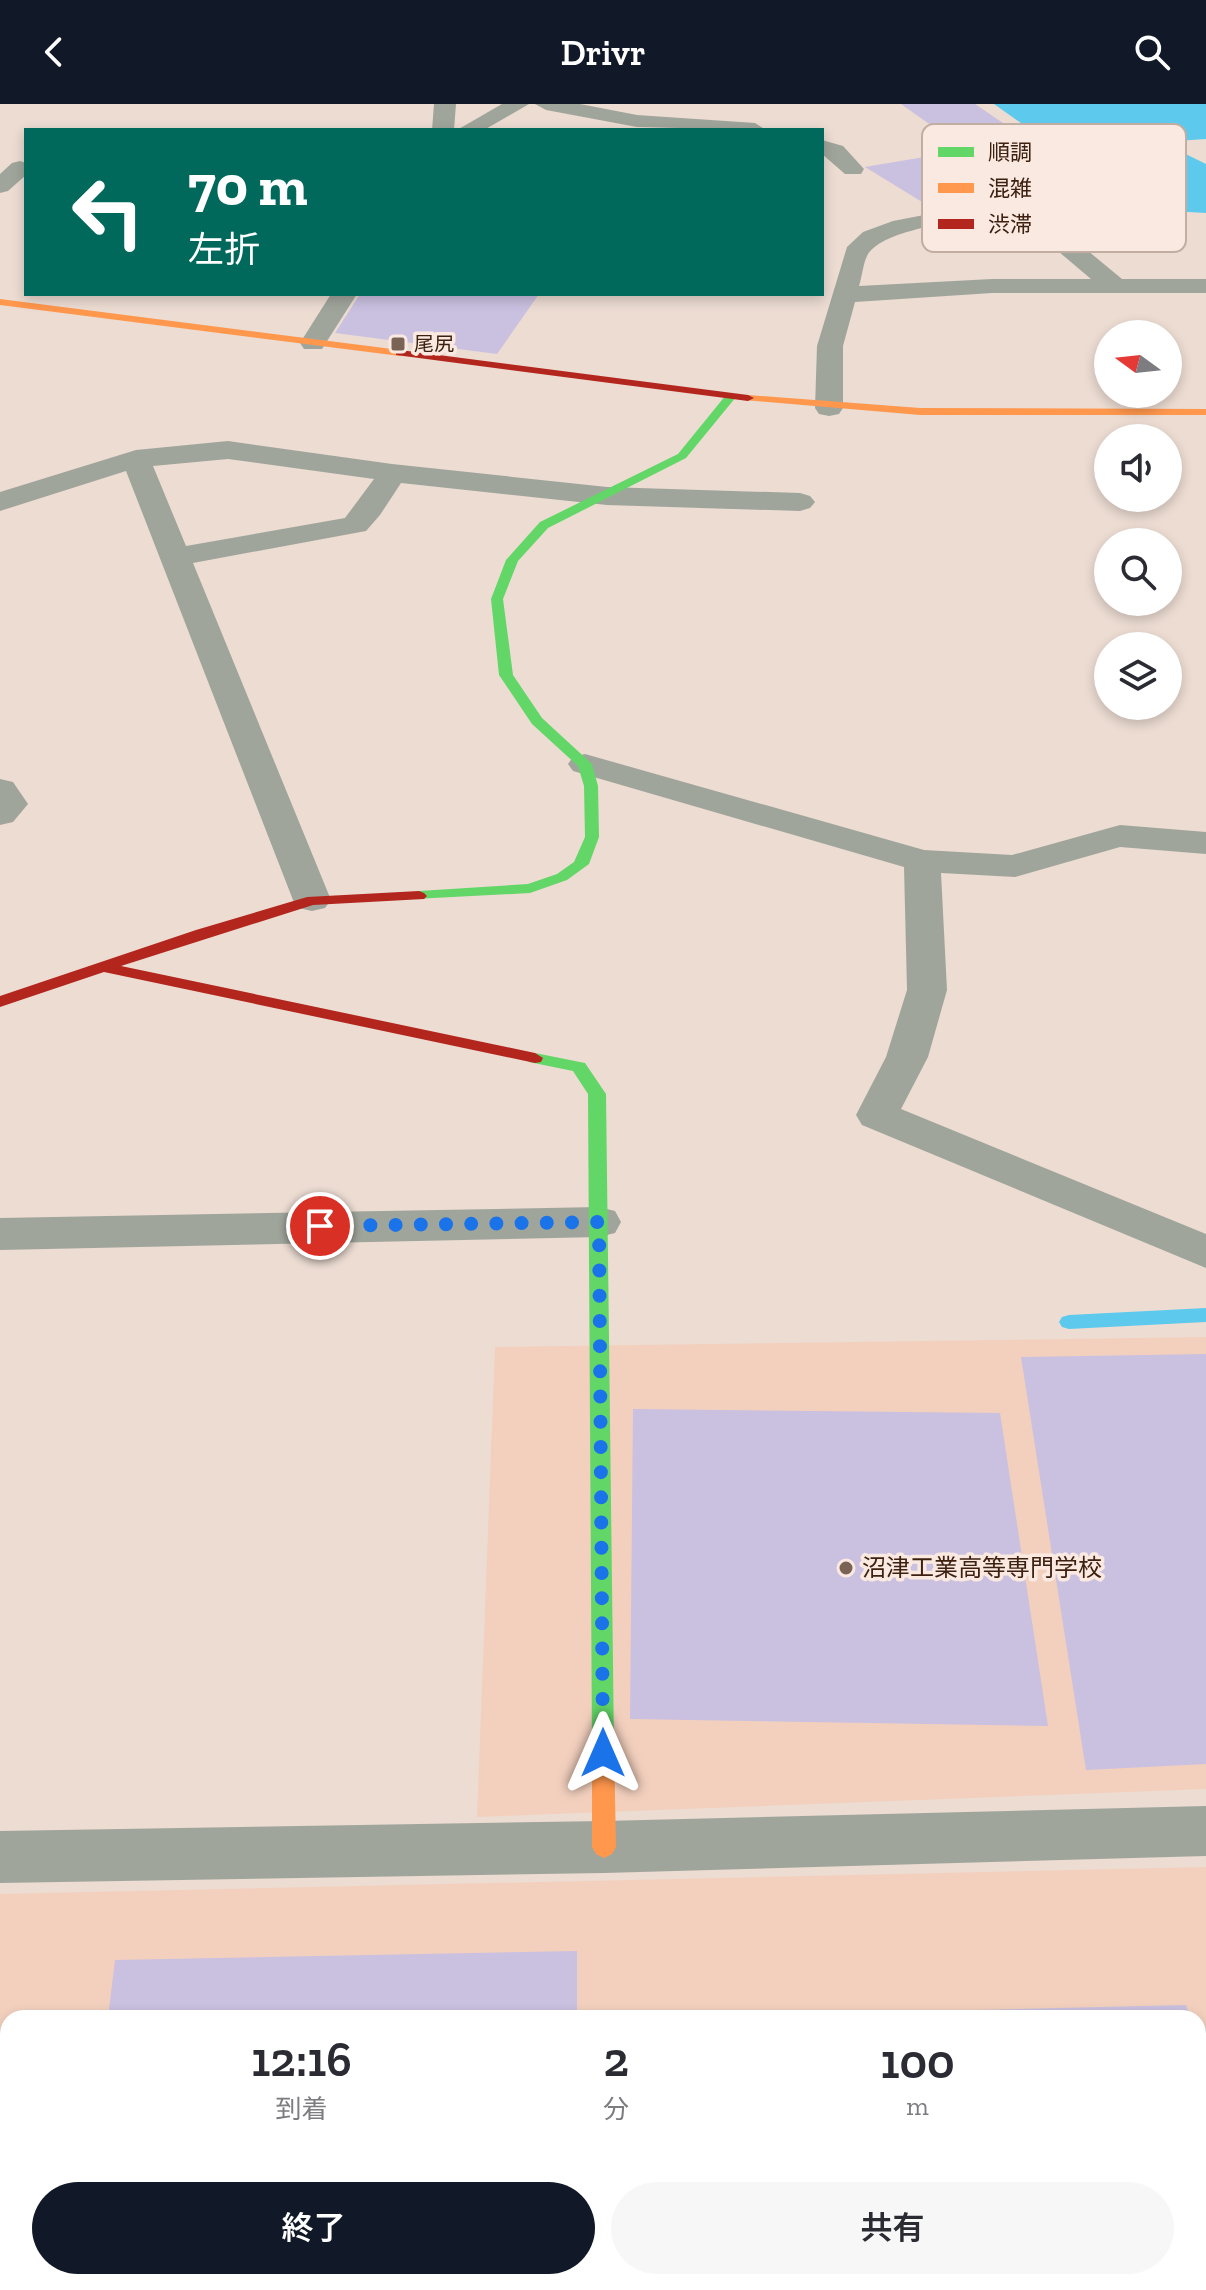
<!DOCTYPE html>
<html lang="ja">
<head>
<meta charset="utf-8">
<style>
  :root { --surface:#fff; --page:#f7f7f7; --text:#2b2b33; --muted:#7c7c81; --accent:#111827 }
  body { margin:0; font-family:"Zilla Slab","Noto Sans JP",serif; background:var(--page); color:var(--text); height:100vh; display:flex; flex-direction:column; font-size:30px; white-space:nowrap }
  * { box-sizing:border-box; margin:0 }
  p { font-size:26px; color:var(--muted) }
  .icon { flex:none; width:44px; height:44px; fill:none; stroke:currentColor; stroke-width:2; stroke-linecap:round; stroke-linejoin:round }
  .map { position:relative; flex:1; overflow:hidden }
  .sheet { position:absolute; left:0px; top:1906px; width:1206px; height:280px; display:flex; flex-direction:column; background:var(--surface); border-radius:24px 24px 0 0; box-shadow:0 4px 12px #0003 }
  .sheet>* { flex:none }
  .banner { position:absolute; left:24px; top:24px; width:800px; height:168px; border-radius:0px; box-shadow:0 4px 12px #0003; background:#00695c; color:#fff; overflow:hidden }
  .needle { width:52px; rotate:285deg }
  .controls { position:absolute; left:1094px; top:216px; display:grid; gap:16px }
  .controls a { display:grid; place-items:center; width:88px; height:88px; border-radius:50%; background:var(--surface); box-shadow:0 4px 12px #0003; font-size:40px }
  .pin { position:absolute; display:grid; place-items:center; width:68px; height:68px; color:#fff; margin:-34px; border:4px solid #fff; border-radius:50%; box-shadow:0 2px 8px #0007 }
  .me { position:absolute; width:88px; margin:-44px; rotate:0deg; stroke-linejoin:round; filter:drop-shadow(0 0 6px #0008) }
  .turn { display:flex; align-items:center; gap:28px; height:168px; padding:0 32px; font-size:36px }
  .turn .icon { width:104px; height:104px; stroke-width:2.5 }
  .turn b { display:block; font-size:56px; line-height:68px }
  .eta { display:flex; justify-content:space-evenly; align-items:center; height:136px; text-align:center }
  .eta b { font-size:48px; font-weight:600; line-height:56px }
  .cta { display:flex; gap:16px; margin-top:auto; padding:16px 32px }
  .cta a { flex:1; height:92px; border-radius:48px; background:var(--accent); color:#fff; font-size:32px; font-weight:600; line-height:92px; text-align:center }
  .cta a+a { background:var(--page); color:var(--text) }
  header { display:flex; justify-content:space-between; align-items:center; height:104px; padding:0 32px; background:var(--accent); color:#fff; font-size:36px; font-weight:600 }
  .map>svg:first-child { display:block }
</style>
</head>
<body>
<header><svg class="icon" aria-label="back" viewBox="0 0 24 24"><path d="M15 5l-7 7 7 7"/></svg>Drivr<svg class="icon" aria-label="search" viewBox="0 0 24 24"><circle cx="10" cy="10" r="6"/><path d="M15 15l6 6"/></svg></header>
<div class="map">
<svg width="1206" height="2186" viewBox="0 0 1206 2186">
  <rect width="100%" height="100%" fill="#ecdcd2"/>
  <g fill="#f3d0be" fill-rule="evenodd">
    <polygon points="1206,1233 1206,1685 477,1713 495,1243"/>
    <path d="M1206,1763V2186H0V1790ZM8,1914H1198V2178H8Z"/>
  </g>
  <g fill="#cac0e0">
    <polygon points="901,0 975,0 1096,82 927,101 865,63 966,46"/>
    <polygon points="360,190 539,190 497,250 335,229"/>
    <polygon points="1206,1250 1206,1660 1086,1666 1021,1253"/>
    <polygon points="633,1305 1000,1309 1048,1622 630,1615"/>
    <polygon points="577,1847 577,1914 108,1914 115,1856"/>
    <polygon points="1186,1901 1190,1914 647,1914"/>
    <polygon points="1198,1926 1206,1926 1206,2186 72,2186 73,2178 1198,2178"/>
  </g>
  <polygon fill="#5dcaed" points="994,0 1206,0 1206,35 1161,38 1206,60 1206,109 1171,107 1059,46"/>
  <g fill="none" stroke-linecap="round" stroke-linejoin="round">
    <polygon fill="#5dcaed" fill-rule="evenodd" points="1206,1204 1206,1218 1069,1225 1062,1223 1059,1218 1062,1213 1069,1211"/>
    <g fill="#a0a59c" fill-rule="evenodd">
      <polygon points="434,0 456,0 454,26 432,26"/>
      <polygon points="502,0 529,0 484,26 457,26"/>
      <polygon points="535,0 580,0 637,11 755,19 766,26 637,23 546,6"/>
      <polygon points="822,36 843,42 864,65 861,70 845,70 822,50"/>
      <polygon points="20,57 26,59 26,71 8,87 0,89 0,70 12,59"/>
      <path d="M1002,96L1070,132L1122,175H1206V189H992L855,198L843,242V304L839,310L829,312L819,310L815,304L817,242L847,143L863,128L893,117ZM998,111L1052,142L1091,175H992L859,182C862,173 863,160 867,152C881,124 969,116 998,111Z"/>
      <polygon points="331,190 357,190 322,245 304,245 300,239"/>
      <path d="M228,337L392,360L607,383L800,389L810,392L815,398L810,404L800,407L607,401L401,379L380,411L366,427L193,459L331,796L325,804L312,807L299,804L293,796L126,367L0,407V388L136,346ZM228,355L374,375L345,414L186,442L153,362Z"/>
      <polygon points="585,650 924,746 1012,751 1120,721 1206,728 1206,750 1120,743 1015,773 941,769 947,886 928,953 901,1005 1206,1130 1206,1164 862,1021 856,1011 886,953 907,886 904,763 573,667 568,660 573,653"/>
      <polygon points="0,675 13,678 28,700 13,718 0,721"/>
      <polygon points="599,1103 615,1107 621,1118 615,1129 599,1133 0,1146 0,1114"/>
      <polygon points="1206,1702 1206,1752 604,1769 0,1779 0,1727 604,1717"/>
    </g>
    <g fill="#63d668" fill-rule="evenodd">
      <polygon points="726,291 736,293 686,354 548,424 518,457 503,495 513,571 542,614 592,660 598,682 599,733 589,760 567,776 530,789 414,795 411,792 414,789 419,787 528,780 557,770 574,758 585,733 584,682 578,662 532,620 499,571 491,495 506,456 540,418 678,350"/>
      <polygon points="535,949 585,959 606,990 614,1642 611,1649 603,1652 595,1649 592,1642 588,990 573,967 529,958 527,954"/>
    </g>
    <g fill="#ff974d" fill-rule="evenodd">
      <polygon points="0,195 400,246 405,249 400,252 0,201"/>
      <polygon points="748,291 920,304 1206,305 1206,311 920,311 744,296 742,294"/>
      <polygon points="603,1632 611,1635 614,1642 616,1743 612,1750 604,1754 596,1750 592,1743 592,1642 595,1635"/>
    </g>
    <g fill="#b3261e" fill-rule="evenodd">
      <polygon points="400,246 748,291 754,294 748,297 396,251 396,247"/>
      <polygon points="419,787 424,789 427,792 424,795 313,801 121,862 535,949 543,954 541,958 535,959 104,868 0,903 0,892 196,826 307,793"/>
    </g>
  </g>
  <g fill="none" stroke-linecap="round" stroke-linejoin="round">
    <polyline stroke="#1a73e8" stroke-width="14" stroke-dasharray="0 25.2" points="320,1122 599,1118 603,1649"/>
  </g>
  <g fill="#7a6254" stroke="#f9e9e1" stroke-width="3">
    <rect x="390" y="232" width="16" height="16" rx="4"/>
    <circle cx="846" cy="1464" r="8"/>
  </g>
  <g text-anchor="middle" stroke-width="7" stroke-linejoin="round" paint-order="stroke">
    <g font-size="20" fill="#3d2010" stroke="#f9e9e1" text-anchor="start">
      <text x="414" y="247">尾尻</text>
    </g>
    <g font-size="24" fill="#3d2010" stroke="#f9e9e1" text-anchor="start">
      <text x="862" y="1472">沼津工業高等専門学校</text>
    </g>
  </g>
  <rect x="922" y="20" width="264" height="128" rx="12" fill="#f9e9e1" stroke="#c1ada2" stroke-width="2"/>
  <rect x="938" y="43" width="36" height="10" fill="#63d668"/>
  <rect x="938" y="79" width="36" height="10" fill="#ff974d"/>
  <rect x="938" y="115" width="36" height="10" fill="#b3261e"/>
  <g font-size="22" fill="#3d2010">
    <text x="988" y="56">順調</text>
    <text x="988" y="92">混雑</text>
    <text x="988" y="128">渋滞</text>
  </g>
</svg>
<div class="controls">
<a><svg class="needle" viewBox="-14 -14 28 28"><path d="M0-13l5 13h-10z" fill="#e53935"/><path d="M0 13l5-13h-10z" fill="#7c7c81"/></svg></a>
<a><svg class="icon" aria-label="sound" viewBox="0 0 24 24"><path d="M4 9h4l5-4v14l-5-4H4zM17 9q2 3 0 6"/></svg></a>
<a><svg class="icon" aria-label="search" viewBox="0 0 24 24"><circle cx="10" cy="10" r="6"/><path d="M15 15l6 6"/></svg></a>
<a><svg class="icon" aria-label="layers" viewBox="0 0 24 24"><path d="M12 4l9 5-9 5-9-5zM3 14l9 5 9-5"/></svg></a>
</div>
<div class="pin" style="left:320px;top:1122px;background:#d93025"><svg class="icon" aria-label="arrive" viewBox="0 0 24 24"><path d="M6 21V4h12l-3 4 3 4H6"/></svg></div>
<svg class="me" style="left:603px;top:1649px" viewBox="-20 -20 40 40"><path d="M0-17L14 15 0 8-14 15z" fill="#1a73e8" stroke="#fff" stroke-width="4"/></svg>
<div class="banner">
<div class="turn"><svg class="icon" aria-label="left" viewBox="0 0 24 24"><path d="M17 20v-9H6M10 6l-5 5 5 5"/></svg><div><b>70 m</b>左折</div></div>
</div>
<section class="sheet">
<div class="eta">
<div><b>12:16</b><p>到着</p></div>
<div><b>2</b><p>分</p></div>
<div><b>100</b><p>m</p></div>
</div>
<div class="cta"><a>終了</a><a>共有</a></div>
</section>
</div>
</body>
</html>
